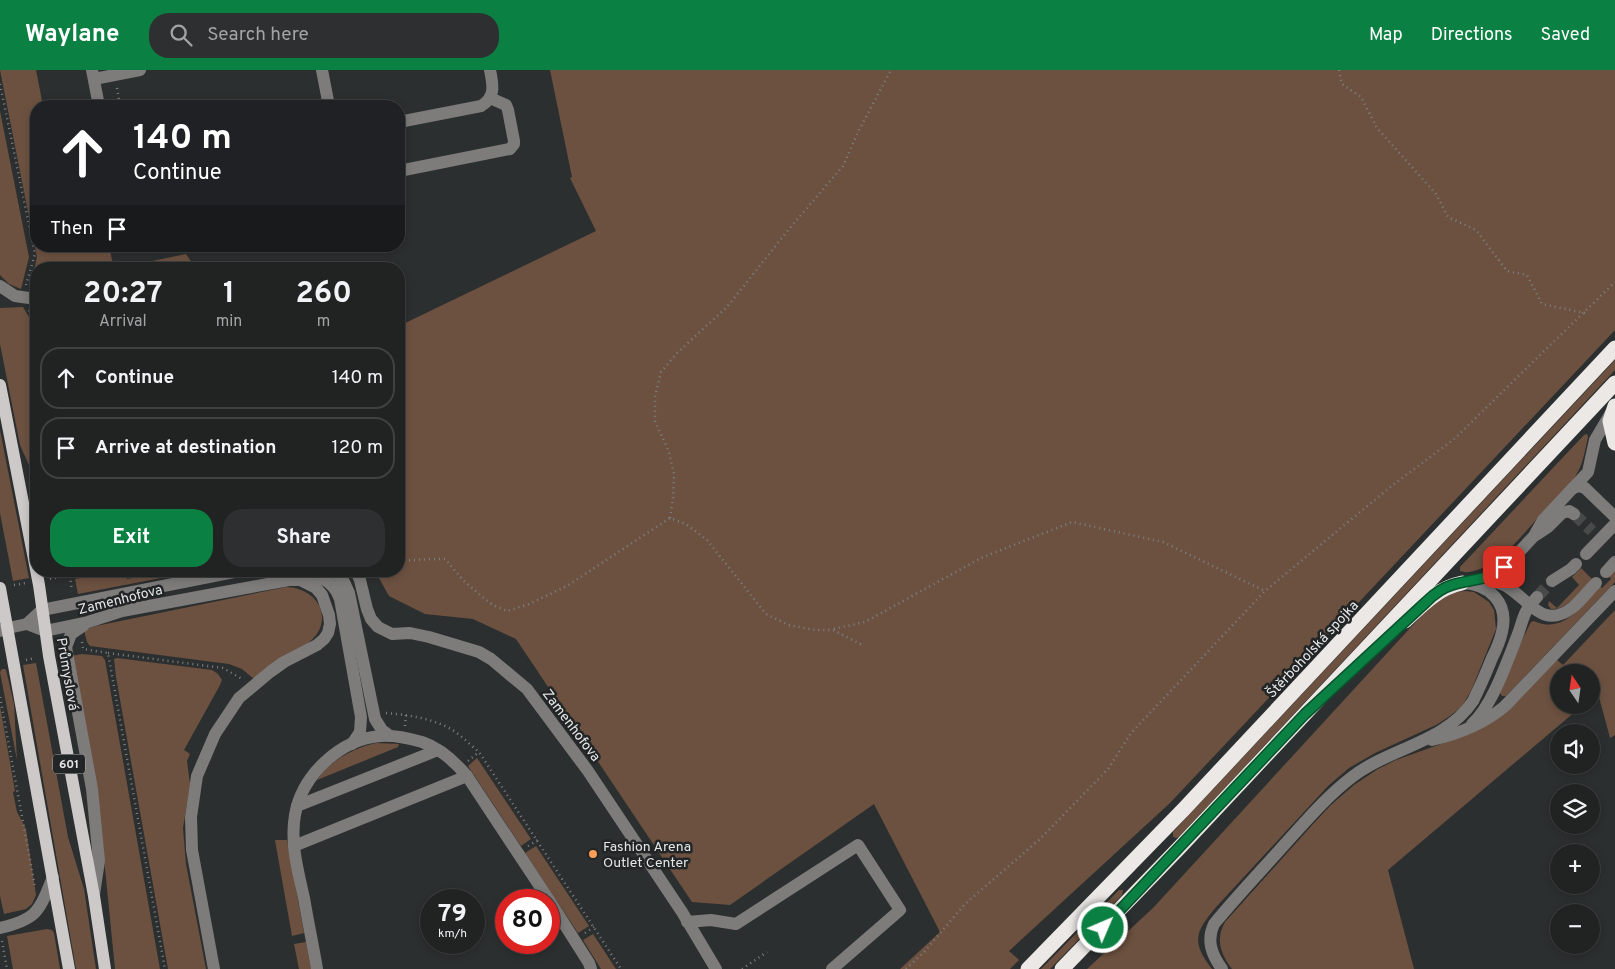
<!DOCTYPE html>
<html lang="en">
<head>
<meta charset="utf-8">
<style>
  :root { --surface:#212323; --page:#2d2f30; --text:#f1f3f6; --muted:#a2a4a6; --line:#3e4041; --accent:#0b8043 }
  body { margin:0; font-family:Overpass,sans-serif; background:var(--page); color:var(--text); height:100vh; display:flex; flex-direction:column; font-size:19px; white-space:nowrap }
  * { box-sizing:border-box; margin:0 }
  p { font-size:16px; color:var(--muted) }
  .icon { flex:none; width:28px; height:28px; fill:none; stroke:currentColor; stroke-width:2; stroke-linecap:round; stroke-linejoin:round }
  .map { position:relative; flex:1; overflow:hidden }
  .side { position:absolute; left:30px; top:192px; width:375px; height:315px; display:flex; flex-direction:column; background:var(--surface); border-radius:20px; box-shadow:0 2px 8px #0003,0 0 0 1px var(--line) }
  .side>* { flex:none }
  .guide { position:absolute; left:30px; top:30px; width:375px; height:152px; border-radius:20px; box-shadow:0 2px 8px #0003,0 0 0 1px var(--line); background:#202124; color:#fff; overflow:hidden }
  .needle { width:32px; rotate:347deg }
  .buttons { position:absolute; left:1550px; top:594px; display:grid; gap:10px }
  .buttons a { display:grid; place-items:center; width:50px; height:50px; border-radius:50%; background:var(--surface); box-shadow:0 2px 8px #0003,0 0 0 1px var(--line); font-size:25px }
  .speed { position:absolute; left:420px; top:819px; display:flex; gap:10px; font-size:25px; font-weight:700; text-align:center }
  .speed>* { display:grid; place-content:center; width:65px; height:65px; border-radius:50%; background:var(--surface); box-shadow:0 2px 8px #0003,0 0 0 1px var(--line); line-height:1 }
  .speed small { font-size:12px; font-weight:400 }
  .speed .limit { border:8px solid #d22; background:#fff; color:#111 }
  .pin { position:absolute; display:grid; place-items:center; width:42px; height:42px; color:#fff; margin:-21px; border-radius:10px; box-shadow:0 2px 8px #0006 }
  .me { position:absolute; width:55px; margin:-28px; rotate:45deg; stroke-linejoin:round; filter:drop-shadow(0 0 4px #0008) }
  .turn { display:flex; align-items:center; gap:18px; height:105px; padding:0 20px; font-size:22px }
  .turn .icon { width:65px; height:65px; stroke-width:2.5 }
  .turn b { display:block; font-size:35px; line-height:42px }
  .then { display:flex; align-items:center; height:48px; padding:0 20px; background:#0003; gap:10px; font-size:19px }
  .eta { display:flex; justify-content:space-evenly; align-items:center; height:85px; text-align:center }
  .eta b { font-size:30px; font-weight:700; line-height:35px }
  .action { display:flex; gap:10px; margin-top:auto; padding:10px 20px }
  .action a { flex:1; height:58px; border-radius:20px; background:var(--accent); color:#fff; font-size:20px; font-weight:700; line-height:58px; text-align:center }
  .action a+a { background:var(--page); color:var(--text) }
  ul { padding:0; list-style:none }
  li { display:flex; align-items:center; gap:15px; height:62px; margin:0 10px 8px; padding:0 10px; border:2px solid var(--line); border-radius:20px }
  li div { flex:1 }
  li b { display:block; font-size:19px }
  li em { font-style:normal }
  header { display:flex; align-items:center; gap:30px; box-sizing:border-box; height:70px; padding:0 25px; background:var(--accent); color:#fff }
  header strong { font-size:24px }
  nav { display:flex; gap:28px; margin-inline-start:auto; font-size:18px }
  .search { width:350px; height:45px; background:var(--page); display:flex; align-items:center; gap:12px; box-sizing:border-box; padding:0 18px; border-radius:20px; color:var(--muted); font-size:19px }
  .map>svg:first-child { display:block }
</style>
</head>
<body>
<header>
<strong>Waylane</strong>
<div class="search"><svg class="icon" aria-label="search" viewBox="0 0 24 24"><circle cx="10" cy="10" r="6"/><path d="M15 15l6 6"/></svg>Search here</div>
<nav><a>Map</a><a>Directions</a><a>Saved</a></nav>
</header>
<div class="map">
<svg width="1615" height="899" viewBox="0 0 1615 899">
  <rect width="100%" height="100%" fill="#2c2f2f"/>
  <g fill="#6c5140">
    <polygon points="0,0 36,0 43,36 36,36 36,176 109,176 114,199 186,184 196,199 36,199 36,220 30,219 37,187"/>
    <polygon points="550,0 1615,0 1615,260 1170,733 1009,881 1019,890 1010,899 900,899 940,862 874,734 730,835 692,832 516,569 473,549 425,544 389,526 375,501 399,501 399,256 596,161 570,108 572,107"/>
    <polygon points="0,41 29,187 21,219 9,214 0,205"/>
    <polygon points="23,237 36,259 36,403 33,404 20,375 0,274 0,238"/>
    <polygon points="1615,290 1615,300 1179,767 1176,768 1173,767 1173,762"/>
    <polygon points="0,360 29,508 13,511 0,443"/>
    <path d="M1587,364L1588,367C1585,380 1583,395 1575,407C1566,421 1553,432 1541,444C1526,461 1511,480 1492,493C1484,498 1468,505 1460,501V497L1584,365Z"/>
    <path d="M1581,498L1592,509C1582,520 1568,540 1551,539L1548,535L1549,531L1557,538L1579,515L1572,507Z"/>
    <path d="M1615,500V512L1506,626H1502L1500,623L1519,576L1531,552L1534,551C1563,565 1582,535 1600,516L1602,518L1611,509L1609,506Z"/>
    <polygon points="98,501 125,501 127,509 167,501 197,501 78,524 75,509 98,505"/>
    <path d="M286,517C306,517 327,533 321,555C319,563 313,569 307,574L254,609L242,599L229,594L90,576L87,572L84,560L96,556Z"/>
    <path d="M1465,521L1474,522L1489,532L1494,540L1496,559L1471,621L1462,636L1450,646L1436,655L1375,683L1349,698L1328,716L1217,836C1196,861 1190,871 1212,899H1087L1153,838L1434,532L1452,522Z"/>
    <path d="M1615,540V665L1610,668L1598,623L1591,628V602H1559V635H1583L1388,800L1414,899H1232C1221,884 1215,870 1225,852L1314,753L1331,735L1354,715L1378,699L1396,690L1472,663L1557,590L1563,595Z"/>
    <polygon points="82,584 102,586 105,590 160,899 115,899 98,728 71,586"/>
    <polygon points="117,588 212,600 218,604 222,610 220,615 184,680 190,684 187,691 190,714 183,758 186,794 206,899 168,899 116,607 114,589"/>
    <polygon points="36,593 68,767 84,819 96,899 76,899 23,595"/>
    <polygon points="2,599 5,599 6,600 14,634 17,690 0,602"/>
    <polygon points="0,636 15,721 13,722 17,742 26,759 36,825 32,834 26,839 4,844 0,826"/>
    <path d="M376,673L399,674L398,677L317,710C330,691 353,678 376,673Z"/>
    <polygon points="477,688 531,769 521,776 468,696"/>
    <polygon points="275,770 287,770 304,863 292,866"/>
    <polygon points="536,776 589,856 578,863 525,783"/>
    <polygon points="1119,820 1123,820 1122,825 1050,899 1041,899"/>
    <polygon points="47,859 52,860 54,863 60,899 13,899 7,866"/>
    <polygon points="593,864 616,899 601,899 583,870"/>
    <polygon points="306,872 311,899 299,899 294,874"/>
  </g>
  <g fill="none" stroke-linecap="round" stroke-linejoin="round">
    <g stroke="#484a4a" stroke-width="12" stroke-dasharray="12 6" stroke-linecap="butt">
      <polyline points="1574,444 1592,461"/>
      <polyline points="1504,497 1521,480"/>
      <polyline points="1537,527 1552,511"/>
    </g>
    <g stroke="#7e8181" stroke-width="2.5" stroke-dasharray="1 4" stroke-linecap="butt">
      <polyline points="1339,0 1342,14 1361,27 1377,58 1436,124 1448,147 1476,160 1507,201 1527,205 1542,234 1585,243"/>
      <polyline points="0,14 35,184 26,215"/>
      <polyline points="117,18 120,36"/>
      <polyline points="29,240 36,251"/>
      <polyline points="670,448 673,428 674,404 669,382 655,351 655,327 661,302 677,283 727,237 789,159 843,96 858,62 891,0"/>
      <polyline points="399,491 431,489 445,489 463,510 480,525 493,535 507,541 529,534 567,516 670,448 686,454 707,470 766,544 789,555 815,560 833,560 864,576"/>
      <polyline points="55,501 56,508"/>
      <polyline points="70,506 72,521"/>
      <polyline points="50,509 92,501"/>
      <polyline points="14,515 26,513"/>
      <polyline points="834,559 865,552 981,488 1072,452 1163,472 1265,521"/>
      <polyline points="82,572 83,579 108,583 165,899"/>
      <polyline points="108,583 223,598 242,609"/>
      <polyline points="26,590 35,588"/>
      <polyline points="0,627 35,817"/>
      <path d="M386,643C408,645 431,648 451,659C461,665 470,675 479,682L621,899"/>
      <polyline points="405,656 406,645"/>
      <polyline points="468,691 479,682"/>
      <polyline points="528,776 538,770"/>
      <polyline points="585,863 594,857"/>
      <polyline points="2,871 7,899"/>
      <polyline points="742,899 767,882"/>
      <polyline points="906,899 924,882 965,834 1040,769 1108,699 1131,663 1265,521 1389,418 1453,370 1615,212"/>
    </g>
    <g stroke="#7d7c7b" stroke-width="12">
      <polyline points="92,0 99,36"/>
      <polyline points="322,0 329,36"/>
      <polyline points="94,9 140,0"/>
      <path d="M399,52L481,36C496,27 493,15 490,0"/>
      <polyline points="399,101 510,79 514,74 514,71 508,40 506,35 490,28"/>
      <polyline points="0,216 15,226 36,229"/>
      <polyline points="1573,418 1579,416 1585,418 1615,447"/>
      <polyline points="1536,465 1548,457 1562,443 1569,441 1574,444"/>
      <polyline points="1521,480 1534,466 1543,450 1588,402 1595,370 1612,341"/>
      <polyline points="1586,484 1615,454"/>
      <polyline points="334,501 344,512 349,523 375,649 382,660 390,666"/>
      <polyline points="356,501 360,510 367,539 371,549 378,557 392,564 410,563 429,567 479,582 491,589 527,619 588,701 682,842 716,899"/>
      <polyline points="1606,502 1615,492"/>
      <path d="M294,505C314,502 333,509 340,529L361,647L360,662L352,674"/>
      <path d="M1481,509C1489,510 1498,512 1506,516C1530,530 1542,560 1572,538C1581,531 1588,521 1596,513"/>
      <polyline points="1480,510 1491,506 1504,497"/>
      <polyline points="1552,511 1571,499 1576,494"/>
      <polyline points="27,554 42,540 239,501"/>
      <polyline points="84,555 71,564 66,577 92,719 99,791 94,824"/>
      <polyline points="0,561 8,558 27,554 45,561 88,552 122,541 289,510 300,510 316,518 322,525 329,545 330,554 328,563 324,569 317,575 284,592 270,602 239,628 215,664 197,706 191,747 192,780 214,899"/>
      <path d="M1472,654C1492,637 1508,589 1518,564C1524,547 1523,542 1537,527"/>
      <path d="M1432,670C1458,664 1484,654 1505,636L1615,521"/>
      <polyline points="297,736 438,680"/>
      <polyline points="294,776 467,706"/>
      <polyline points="549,830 589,893 591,899"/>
      <polyline points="687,852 711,850 736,854 858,775 900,840 832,899"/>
      <path d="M0,858C38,849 39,841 53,807"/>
      <path d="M317,899C313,875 308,852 304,828C298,801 290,773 295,745C302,705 340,669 381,666C392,665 411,669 422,672C440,678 455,692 467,706L549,830"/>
      <path d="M1222,899C1212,885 1206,871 1214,854C1237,826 1261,801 1285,774C1306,751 1327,726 1352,707C1389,678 1445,673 1473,631C1480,617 1486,603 1492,588C1496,580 1500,571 1502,562C1509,533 1490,514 1462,513"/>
    </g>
    <g stroke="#ccc9c8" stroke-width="12">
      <polyline points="0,315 39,515 49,586 94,826 105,899"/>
      <polyline points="0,518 69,899"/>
    </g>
    <g stroke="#ebe8e6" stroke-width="15">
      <polyline points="1615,336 1610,351 1615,373"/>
      <path d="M1405,551C1423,534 1438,518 1462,513"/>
      <polyline points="1028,899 1184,739 1615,278"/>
      <polyline points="1062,899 1180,777 1615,313"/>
    </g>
  </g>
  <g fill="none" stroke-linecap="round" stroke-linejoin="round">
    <g stroke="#07532c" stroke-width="12">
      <path id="route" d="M1103,858L1305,644L1426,532C1433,525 1442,518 1452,515C1470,509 1489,511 1504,497"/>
    </g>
    <use href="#route" stroke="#0b8043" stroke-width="9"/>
  </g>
  <circle fill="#fd9c57" stroke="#222525" stroke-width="2" cx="593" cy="784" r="5"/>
  <g text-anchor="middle" stroke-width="5" stroke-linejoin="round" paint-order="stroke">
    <rect fill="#222525" stroke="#aaacac" stroke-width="1" x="53" y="684.5" width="32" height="19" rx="4"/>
    <g font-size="12" font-weight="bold" fill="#e4e6e6">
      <text x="69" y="698">601</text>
    </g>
    <g font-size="14" fill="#e4e6e6" stroke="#222525">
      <text transform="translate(120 529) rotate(-14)" y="5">Zamenhofova</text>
      <text transform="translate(1312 579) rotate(-47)" y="5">Štěrboholská spojka</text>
      <text transform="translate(68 604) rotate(80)" y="5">Průmyslová</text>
      <text transform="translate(572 655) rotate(53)" y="5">Zamenhofova</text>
    </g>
    <g font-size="14" fill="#e4e6e6" stroke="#222525" text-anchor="start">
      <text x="603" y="781">Fashion Arena<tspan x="603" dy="16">Outlet Center</tspan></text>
    </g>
  </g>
</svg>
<div class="buttons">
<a><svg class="needle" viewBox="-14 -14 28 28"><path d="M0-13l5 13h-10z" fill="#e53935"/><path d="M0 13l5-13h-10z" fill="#a2a4a6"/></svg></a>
<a><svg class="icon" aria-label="sound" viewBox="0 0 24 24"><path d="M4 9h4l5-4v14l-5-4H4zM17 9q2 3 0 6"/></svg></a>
<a><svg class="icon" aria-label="layers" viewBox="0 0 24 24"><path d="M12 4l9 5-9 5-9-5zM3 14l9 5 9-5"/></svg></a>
<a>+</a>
<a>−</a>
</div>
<div class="speed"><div>79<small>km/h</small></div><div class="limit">80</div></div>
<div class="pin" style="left:1504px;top:497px;background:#d93025"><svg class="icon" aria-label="arrive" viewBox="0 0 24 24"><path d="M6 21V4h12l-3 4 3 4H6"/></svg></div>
<svg class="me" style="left:1103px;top:858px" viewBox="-20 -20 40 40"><circle r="17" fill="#0b8043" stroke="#fff" stroke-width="3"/><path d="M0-11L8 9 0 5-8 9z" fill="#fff"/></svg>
<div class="guide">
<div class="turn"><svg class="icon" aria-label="ahead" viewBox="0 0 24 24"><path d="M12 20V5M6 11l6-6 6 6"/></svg><div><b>140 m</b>Continue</div></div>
<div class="then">Then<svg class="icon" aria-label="arrive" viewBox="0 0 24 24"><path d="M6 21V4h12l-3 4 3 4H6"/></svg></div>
</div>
<section class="side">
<div class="eta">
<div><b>20:27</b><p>Arrival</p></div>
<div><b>1</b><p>min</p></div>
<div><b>260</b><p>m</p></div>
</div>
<ul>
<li><svg class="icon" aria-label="ahead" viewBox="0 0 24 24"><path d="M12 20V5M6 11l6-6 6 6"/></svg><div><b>Continue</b></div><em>140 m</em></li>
<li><svg class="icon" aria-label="arrive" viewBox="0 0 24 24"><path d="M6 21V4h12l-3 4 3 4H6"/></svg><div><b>Arrive at destination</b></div><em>120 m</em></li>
</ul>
<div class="action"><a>Exit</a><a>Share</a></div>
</section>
</div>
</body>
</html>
